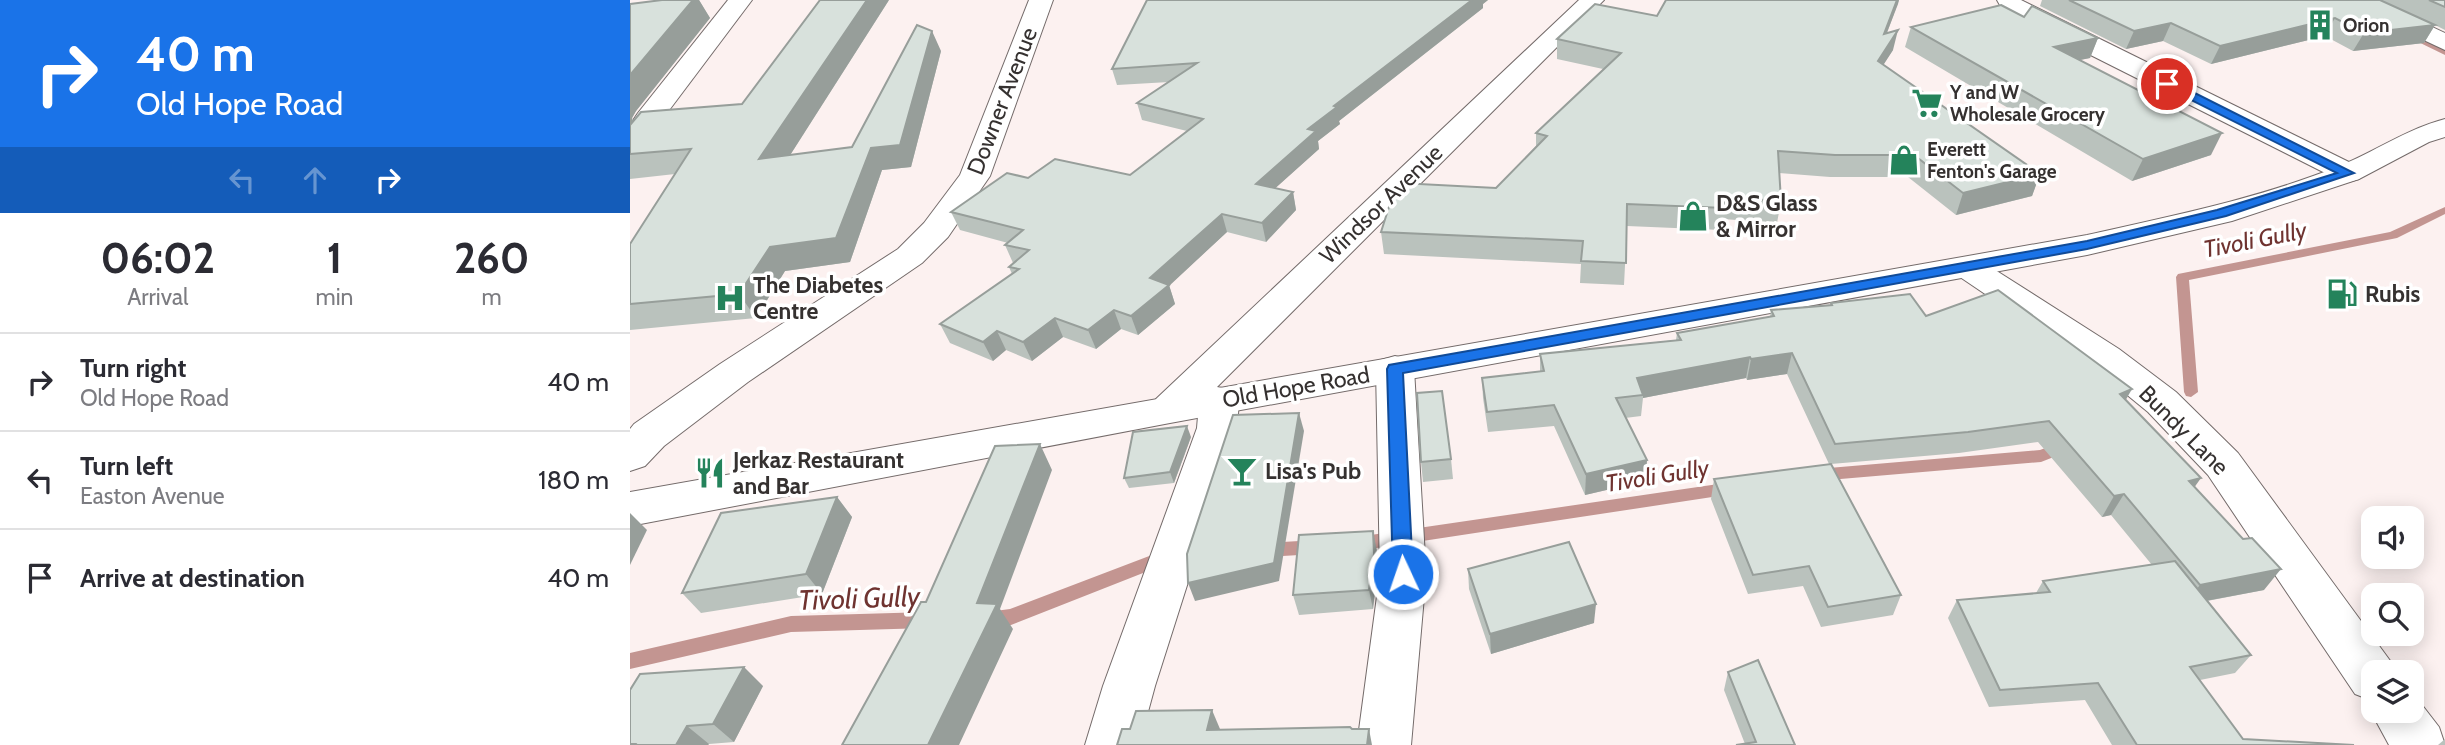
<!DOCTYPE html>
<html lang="en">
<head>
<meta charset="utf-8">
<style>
  :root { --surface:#fff; --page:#f7f7f7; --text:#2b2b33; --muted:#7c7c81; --line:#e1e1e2 }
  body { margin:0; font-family:Cabin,sans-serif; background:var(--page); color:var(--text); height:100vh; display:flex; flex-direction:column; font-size:26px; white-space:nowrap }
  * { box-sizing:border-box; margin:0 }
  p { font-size:23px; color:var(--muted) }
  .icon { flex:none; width:38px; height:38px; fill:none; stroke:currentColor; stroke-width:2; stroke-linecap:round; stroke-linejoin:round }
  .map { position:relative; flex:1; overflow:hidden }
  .drawer { display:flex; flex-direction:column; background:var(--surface); width:630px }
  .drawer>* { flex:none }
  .guide { background:#1a73e8; color:#fff; overflow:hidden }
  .fabs { position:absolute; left:1731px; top:506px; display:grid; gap:14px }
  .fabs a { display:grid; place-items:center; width:63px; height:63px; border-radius:14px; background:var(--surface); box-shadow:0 4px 18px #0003; font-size:35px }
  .pin { position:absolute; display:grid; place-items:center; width:60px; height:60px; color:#fff; margin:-30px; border:4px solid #fff; border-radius:50%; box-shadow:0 2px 7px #0007 }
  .me { position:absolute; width:77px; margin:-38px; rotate:357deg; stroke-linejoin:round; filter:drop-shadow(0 0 5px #0008) }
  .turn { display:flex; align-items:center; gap:24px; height:147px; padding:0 21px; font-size:32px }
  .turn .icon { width:91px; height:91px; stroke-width:2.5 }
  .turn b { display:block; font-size:49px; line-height:60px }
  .lanes { display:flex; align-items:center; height:66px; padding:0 21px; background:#0003; justify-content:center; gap:35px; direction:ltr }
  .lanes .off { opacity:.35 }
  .eta { display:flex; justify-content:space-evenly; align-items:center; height:119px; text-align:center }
  .eta b { font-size:42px; font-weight:800; line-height:49px }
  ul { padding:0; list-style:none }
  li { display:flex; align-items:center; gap:21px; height:98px; padding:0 21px; border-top:2px solid var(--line) }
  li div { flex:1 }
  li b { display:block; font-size:26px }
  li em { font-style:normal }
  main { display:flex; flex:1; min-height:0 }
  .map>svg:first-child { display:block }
</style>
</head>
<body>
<main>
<section class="drawer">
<div class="guide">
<div class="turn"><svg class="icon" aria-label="right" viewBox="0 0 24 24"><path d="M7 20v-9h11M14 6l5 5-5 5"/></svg><div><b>40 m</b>Old Hope Road</div></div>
<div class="lanes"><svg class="icon off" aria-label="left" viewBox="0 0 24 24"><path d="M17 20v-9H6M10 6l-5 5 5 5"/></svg><svg class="icon off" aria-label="ahead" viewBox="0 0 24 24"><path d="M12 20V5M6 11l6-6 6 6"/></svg><svg class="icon" aria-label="right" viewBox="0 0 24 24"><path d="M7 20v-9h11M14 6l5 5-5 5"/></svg></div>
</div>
<div class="eta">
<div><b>06:02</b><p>Arrival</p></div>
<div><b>1</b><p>min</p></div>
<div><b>260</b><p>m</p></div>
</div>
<ul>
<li><svg class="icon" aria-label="right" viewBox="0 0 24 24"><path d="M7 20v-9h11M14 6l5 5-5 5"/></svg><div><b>Turn right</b><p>Old Hope Road</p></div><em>40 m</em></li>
<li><svg class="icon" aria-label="left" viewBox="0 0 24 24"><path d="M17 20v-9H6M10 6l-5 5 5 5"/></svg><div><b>Turn left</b><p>Easton Avenue</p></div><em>180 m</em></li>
<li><svg class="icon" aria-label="arrive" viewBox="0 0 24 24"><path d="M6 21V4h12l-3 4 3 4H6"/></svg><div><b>Arrive at destination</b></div><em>40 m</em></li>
</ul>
</section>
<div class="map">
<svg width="1815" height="745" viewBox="0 0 1815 745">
  <rect width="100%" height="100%" fill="#fcf1f0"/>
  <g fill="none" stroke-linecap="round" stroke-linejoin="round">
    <g fill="#c39591" fill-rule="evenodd">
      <polygon points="1776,32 1782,32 1815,48 1815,55 1776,36"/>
      <polygon points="1815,207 1815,214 1767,238 1559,280 1568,392 1561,397 1556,396 1554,392 1546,277 1548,274 1760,232"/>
      <polygon points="1434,441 1439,443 1442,447 1439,451 1411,462 1187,481 1182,479 1179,475 1182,471 1187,469 1410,450"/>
      <polygon points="1102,482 1108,484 1110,488 1108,492 1102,494 727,551 721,549 719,544 721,539 727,537"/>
      <polygon points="686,540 692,542 694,547 692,552 686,554 636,557 630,555 628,550 630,545 636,543"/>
      <polygon points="535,550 541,552 543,557 541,562 381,625 356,626 350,623 347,618 350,613 380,609"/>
      <polygon points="298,612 304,615 307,620 304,625 298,628 161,632 0,669 0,653 161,616"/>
    </g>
    <g stroke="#746b6a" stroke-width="2">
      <g id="minor">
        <polygon points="98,0 122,0 28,125 18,127 8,125 4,119 8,113"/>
        <polygon points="399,0 423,0 360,176 318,237 292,263 118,382 34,446 15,466 0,471 0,429 4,424 90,364 268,249 294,223 330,175"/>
        <path d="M949,0H974L587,387L603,390L609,400L607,428L525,686L509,745H455L473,686L567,428L569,404C554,419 546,425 526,419L520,409L526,399Z"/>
        <polygon points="1367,0 1391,0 1729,167 1733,173 1729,179 1718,182 1707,179 1399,24 1372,9"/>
        <polygon points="1715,0 1745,0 1815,33 1815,50 1719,5"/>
        <polygon points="1339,258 1351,261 1489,349 1546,392 1608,453 1761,662 1766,672 1743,672 1743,701 1725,694 1578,475 1518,412 1463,367 1327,275 1322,268 1327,261"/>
        <polygon points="765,356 779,360 784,369 796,574 781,745 727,745 750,574 746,369 751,360"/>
        <polygon points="1782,692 1809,727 1815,745 1759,745 1740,710 1743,703 1743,710 1782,710"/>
      </g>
    </g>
    <g stroke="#746b6a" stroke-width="2">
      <path id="major" d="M1815,119V137L1799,142L1729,179L1602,221L1457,255L540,423L0,526V492L1457,235C1541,216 1627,199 1707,167C1745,152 1774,130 1815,119Z"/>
    </g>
    <use href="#minor" fill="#fff" fill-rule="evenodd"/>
    <use href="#major" fill="#fff" fill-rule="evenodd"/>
  </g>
  <g fill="#bac2bd">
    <polygon points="32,0 69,0 80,18 6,111 2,118 3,121 112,104 259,0 160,155 222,147 311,51 281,167 252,170 220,262 155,271 126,318 0,330 0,244 45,174 0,179 0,4"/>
    <polygon points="517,0 858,0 853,4 853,8 709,121 710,124 688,141 689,149 645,188 663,192 666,210 636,242 597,232 539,285 545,304 508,335 491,329 466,349 433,337 402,361 376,350 363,361 320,343 310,324 382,274 379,267 383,263 375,245 378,243 330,230 321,212 398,178 500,175 557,131 512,120 507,103 539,82 487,85 482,69"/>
    <polygon points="1269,0 1257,33 1263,50 1253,65 1410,174 1402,196 1326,215 1278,177 1200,177 1149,173 1151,201 1147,223 1093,219 1092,230 997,226 994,285 950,283 951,264 754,254 751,232 866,188 906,146 906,133 973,69 927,59 927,39 1027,16"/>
    <polygon points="1412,0 1815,0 1815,30 1805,25 1794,43 1723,51 1695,36 1581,64 1533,41 1496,49 1410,6"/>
    <polygon points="1394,17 1468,38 1460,58 1449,60 1581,155 1502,181 1275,47 1281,27"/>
    <polygon points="1201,303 1296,316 1496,400 1565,487 1634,590 1577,601 1621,655 1605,673 1570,680 1613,739 1724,745 1482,745 1455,700 1359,707 1318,618 1327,600 1406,593 1413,581 1522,565 1481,515 1472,517 1408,442 1329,453 1201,464 1271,595 1263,615 1191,627 1173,586 1118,594 1081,499 1084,479 1199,464 1157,374 1117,380 1116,378 1013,398 1011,416 995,418 1017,460 1015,481 955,495 924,426 858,432 853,398 852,378 910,372 910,354 1046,340 1047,333 1140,317 1141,310 1200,306"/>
    <polygon points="561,437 544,483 499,488 494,478"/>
    <polygon points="821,459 823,479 793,482 791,462"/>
    <polygon points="207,497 222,517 192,594 71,613 52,593"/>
    <polygon points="747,551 747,574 743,609 669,615 663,595"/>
    <polygon points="838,569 964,623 861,654 839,589"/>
    <polygon points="1098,672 1165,745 1115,744 1094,690"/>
    <polygon points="133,686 104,742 79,744 78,745 0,745 0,690"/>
    <polygon points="1815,739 1815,745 1808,745"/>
  </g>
  <g fill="#979e9a">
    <polygon points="63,0 69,0 80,18 6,111 2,118 5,126 0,133 0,75"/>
    <polygon points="237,0 259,0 143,182 129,159"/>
    <polygon points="842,0 858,0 853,4 853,8 709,121 710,124 688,141 689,149 630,202 626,184 678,129 704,106"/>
    <polygon points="1267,0 1269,0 1268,4 1249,53 1254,34"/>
    <polygon points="1705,18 1695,36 1581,64 1590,46"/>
    <polygon points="1541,23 1533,41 1496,49 1504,31"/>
    <polygon points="1805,25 1794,43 1723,51 1734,33"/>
    <polygon points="1268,30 1263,50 1243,81 1248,61"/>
    <polygon points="302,31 311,51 281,167 252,170 220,262 155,271 126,318 109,294 140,247 241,148"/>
    <polygon points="1468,38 1460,58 1416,67 1424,47"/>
    <polygon points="1592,133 1581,155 1502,181 1513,159"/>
    <polygon points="1410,174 1402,196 1326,215 1333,193"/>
    <polygon points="663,192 666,210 636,242 632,223"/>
    <polygon points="592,214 597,232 538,287 539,285 545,304 508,335 501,316 520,278"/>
    <polygon points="484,310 491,329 466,349 458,330"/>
    <polygon points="425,318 433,337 402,361 393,342"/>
    <polygon points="367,331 376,350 363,361 353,342"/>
    <polygon points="1162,353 1157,374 1117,380 1121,359"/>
    <polygon points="1120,357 1116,378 1013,398 1013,395 1007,378"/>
    <polygon points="1502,389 1490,410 1490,394"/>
    <polygon points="669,413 674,431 649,581 565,601 558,583"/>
    <polygon points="557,426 561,437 544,483 540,472"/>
    <polygon points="410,444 422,470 370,609 383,629 329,745 298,745 347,603"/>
    <polygon points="1017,460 1015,481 955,495 956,474"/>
    <polygon points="1571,478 1556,499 1559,481"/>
    <polygon points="1494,494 1481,515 1472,517 1484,496"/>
    <polygon points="207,497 222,517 192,594 176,574"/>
    <polygon points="0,513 17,530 0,565"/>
    <polygon points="743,531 747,551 747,574 743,609 739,590"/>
    <polygon points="1651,569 1634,590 1554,605 1570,585"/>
    <polygon points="966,604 964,623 861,654 860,634"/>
    <polygon points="114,667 133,686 104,742 83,724"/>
    <polygon points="582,710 590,729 586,745 577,730"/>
    <polygon points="57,726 79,744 78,745 46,745"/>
    <polygon points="739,729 742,745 737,745"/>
  </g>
  <g fill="#d8e1dc" stroke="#979e9a" stroke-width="2">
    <polygon points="32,0 63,0 0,75 0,4"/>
    <polygon points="190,0 237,0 129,159 222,147 287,25 302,31 270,145 241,148 206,238 140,247 109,294 0,304 0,244 61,149 0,154 0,125 11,112 112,104"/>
    <polygon points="517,0 842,0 704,106 707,107 678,129 686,131 626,184 663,192 632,223 592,214 520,278 539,285 501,316 484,310 458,330 425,318 393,342 367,331 353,342 310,324 389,269 379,267 399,250 375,245 393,230 321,212 377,173 398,178 425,159 500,175 573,119 507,103 567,63 482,69"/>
    <polygon points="1036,0 1267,0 1254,34 1268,30 1248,61 1410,174 1333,193 1284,155 1205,155 1148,151 1151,201 1094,197 1095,208 997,204 996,263 951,261 953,241 751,232 765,188 770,183 866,188 917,136 906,133 991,53 927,39 965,4 1027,16"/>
    <polygon points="1439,0 1750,0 1805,25 1734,33 1705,18 1590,46 1541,23 1504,31"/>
    <polygon points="1799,0 1815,0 1815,7"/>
    <polygon points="1371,5 1394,17 1402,6 1468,38 1424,47 1592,133 1513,159 1281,27"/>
    <polygon points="1368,290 1502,389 1490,394 1571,478 1559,481 1613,539 1622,538 1651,569 1570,585 1494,494 1484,496 1419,421 1338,432 1205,444 1162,353 1121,359 1120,357 1007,378 1013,395 986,398 1017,460 956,474 924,405 857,412 852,378 914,371 910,354 1051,340 1047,333 1144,316 1141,310 1202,305 1201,303 1280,294 1296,316"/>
    <polygon points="812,391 821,459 791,462 787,393"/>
    <polygon points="669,413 644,563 558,583 557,554 603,415"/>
    <polygon points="557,426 540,472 494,478 503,432"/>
    <polygon points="410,444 347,603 367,604 298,745 212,745 291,602 296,602 365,446"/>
    <polygon points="1201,464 1271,595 1198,607 1179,566 1123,575 1084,479"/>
    <polygon points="207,497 176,574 52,593 91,513"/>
    <polygon points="743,531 744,554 739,590 663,595 669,535"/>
    <polygon points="939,542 966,604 860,634 838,569"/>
    <polygon points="1545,561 1621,655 1560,667 1613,739 1724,745 1507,745 1468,683 1370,690 1327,600 1420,592 1413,581"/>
    <polygon points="1128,660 1165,745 1106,745 1126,742 1098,672"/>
    <polygon points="114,667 83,724 57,726 46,745 4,745 5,744 0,744 0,690 10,674"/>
    <polygon points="582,710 577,730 720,727 722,729 739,729 737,745 487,745 492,729 500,729 506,711"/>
  </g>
  <polygon fill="#1a73e8" stroke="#114b97" stroke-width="2" points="1533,81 1541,81 1724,173 1596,216 1457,249 773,373 783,574 780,579 773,582 766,579 763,574 757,369 759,365 1457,241 1587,210 1707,173 1533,86"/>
  <defs>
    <g id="building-bare" transform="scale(2.415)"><path d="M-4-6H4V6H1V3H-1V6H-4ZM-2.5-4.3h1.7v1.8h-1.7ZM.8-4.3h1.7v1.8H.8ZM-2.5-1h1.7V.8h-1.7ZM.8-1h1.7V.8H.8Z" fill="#24835b" stroke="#fff" stroke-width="2.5" paint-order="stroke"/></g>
    <g id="supermarket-bare" transform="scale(2.415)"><path d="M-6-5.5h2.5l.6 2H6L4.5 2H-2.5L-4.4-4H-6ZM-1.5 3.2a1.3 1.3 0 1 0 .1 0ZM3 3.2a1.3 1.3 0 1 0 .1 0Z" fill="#24835b" stroke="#fff" stroke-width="2.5" paint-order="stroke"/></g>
    <g id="shop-bare" transform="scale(2.415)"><path d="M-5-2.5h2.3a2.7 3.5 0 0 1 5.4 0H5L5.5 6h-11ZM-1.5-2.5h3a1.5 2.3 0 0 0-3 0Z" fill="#24835b" stroke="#fff" stroke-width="2.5" paint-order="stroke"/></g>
    <g id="fuel-bare" transform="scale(2.415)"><path d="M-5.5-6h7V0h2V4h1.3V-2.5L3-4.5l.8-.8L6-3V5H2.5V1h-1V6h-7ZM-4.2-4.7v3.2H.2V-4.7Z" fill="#24835b" stroke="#fff" stroke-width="2.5" paint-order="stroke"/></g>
    <g id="hospital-bare" transform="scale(2.415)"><path d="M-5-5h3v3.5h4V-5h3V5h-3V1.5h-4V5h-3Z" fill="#24835b" stroke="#fff" stroke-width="2.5" paint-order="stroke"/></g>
    <g id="bar-bare" transform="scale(2.415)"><path d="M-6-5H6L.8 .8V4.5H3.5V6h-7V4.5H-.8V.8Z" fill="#24835b" stroke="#fff" stroke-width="2.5" paint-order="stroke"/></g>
    <g id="restaurant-bare" transform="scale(2.415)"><path d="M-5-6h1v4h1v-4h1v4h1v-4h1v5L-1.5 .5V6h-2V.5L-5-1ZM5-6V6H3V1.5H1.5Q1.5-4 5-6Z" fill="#24835b" stroke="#fff" stroke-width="2.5" paint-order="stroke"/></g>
  </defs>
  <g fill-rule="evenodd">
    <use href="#building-bare" x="1690" y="25"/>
    <use href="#supermarket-bare" x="1297" y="103"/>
    <use href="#shop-bare" x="1274" y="160"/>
    <use href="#shop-bare" x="1063" y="216"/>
    <use href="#fuel-bare" x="1712" y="294"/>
    <use href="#hospital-bare" x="100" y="298"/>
    <use href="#bar-bare" x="612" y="471"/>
    <use href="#restaurant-bare" x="80" y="473"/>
  </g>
  <g text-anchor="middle" stroke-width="7" stroke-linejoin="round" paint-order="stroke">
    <g font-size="19" font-weight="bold" fill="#353130" stroke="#fff" text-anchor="start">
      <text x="1713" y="32">Orion</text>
      <text x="1320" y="99">Y and W<tspan x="1320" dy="22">Wholesale Grocery</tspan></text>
      <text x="1297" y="156">Everett<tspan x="1297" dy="22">Fenton's Garage</tspan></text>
    </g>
    <g font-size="23" fill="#353130" stroke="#fff">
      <text transform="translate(372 101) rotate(-69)" y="8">Downer Avenue</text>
      <text transform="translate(751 204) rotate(-44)" y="8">Windsor Avenue</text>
      <text transform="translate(666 387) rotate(-10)" y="8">Old Hope Road</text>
      <text transform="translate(1554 430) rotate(45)" y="8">Bundy Lane</text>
    </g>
    <g font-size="23" font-weight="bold" fill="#353130" stroke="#fff" text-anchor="start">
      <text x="1086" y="211">D&amp;S Glass<tspan x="1086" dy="26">&amp; Mirror</tspan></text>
      <text x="123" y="293">The Diabetes<tspan x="123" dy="26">Centre</tspan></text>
      <text x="1735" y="302">Rubis</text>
      <text x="103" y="468">Jerkaz Restaurant<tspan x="103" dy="26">and Bar</tspan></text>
      <text x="635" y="479">Lisa's Pub</text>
    </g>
    <g font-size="24" font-style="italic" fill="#6f3330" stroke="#fff">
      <text transform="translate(1625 240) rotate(-11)" y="8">Tivoli Gully</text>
      <text transform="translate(1027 476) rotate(-9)" y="8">Tivoli Gully</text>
    </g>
    <g font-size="28" font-style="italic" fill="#6f3330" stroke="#fff">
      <text transform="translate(229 598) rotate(-2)" y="10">Tivoli Gully</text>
    </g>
  </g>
</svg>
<div class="fabs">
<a><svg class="icon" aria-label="sound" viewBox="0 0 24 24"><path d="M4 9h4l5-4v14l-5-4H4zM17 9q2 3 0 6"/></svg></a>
<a><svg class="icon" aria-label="search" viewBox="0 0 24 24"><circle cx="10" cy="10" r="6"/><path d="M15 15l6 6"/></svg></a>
<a><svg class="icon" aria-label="layers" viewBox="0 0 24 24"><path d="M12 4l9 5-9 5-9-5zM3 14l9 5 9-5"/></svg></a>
</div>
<div class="pin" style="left:1537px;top:84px;background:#d93025"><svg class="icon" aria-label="arrive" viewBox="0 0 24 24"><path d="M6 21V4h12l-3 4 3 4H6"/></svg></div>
<svg class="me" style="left:773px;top:574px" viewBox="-20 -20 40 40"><circle r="17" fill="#1a73e8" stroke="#fff" stroke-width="3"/><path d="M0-11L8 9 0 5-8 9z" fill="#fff"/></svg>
</div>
</main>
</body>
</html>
